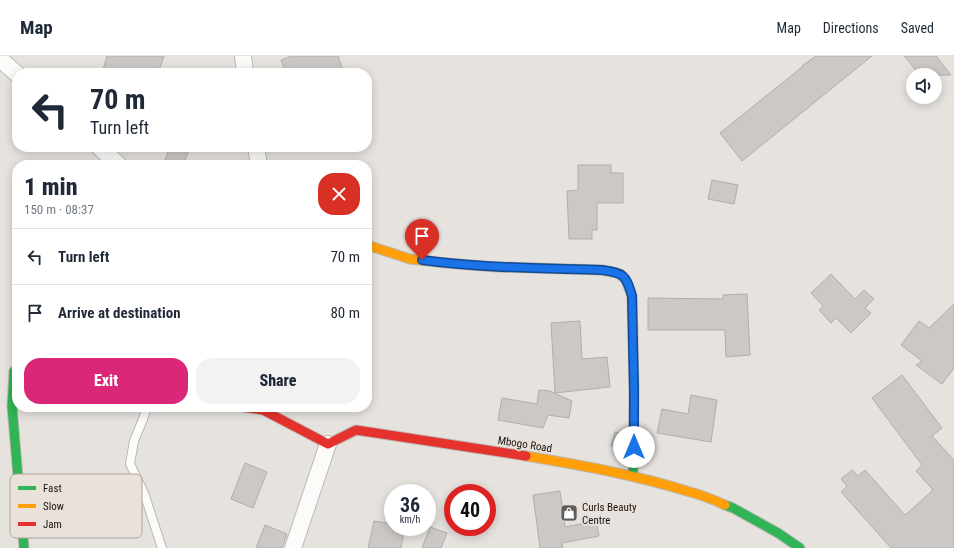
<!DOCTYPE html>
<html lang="en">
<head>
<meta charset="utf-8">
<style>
  :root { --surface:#fff; --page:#f2f2f3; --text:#1f2937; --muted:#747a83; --line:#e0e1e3; --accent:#db2777 }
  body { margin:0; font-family:"Roboto Condensed",sans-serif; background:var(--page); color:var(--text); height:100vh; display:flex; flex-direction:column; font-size:15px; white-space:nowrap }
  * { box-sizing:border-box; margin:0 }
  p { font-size:13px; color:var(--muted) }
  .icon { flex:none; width:22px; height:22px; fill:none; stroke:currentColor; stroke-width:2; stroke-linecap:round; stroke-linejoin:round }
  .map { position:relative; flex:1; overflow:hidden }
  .details { position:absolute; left:12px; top:104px; width:360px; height:252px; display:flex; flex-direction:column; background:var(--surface); border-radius:16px; box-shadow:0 2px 10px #0003 }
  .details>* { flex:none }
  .top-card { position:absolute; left:12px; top:12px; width:360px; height:84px; border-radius:16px; box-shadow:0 2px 10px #0003; background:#fff; color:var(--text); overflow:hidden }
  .fabs { position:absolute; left:906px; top:12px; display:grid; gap:8px }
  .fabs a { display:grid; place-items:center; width:36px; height:36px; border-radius:50%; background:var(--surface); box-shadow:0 2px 10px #0003; font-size:20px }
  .speed { position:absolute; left:384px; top:428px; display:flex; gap:8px; font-size:20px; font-weight:700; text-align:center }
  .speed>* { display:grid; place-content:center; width:52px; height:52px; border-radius:50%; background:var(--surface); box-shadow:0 2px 10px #0003; line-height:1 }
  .speed small { font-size:10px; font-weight:400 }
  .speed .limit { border:6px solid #d22; background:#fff; color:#111 }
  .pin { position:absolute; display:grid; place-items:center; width:34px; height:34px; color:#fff; margin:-41px -17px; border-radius:50% 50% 50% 0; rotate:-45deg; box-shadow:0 0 4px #0007 }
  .pin .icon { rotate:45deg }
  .me { position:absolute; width:44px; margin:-22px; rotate:0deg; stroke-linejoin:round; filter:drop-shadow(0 0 3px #0008) }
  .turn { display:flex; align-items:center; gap:14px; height:84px; padding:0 12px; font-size:18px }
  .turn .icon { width:52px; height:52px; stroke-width:2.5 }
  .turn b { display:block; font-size:28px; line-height:34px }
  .round { display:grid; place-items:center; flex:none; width:42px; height:42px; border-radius:16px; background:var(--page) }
  .overview { display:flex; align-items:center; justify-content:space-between; height:68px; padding:0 12px }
  h1 { font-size:24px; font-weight:800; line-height:30px }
  .action { display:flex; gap:8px; margin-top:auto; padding:8px 12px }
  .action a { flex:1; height:46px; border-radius:16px; background:var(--accent); color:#fff; font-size:16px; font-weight:800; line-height:46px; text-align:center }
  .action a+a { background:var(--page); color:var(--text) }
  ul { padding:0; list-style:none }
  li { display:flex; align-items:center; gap:12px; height:56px; padding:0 12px; border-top:1px solid var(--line) }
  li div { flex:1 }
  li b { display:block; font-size:15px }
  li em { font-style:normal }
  header { display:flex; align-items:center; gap:24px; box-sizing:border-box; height:56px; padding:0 20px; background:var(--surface); border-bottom:1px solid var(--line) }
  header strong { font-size:19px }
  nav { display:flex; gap:22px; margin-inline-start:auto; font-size:14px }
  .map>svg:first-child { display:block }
</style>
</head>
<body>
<header>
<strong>Map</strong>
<nav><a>Map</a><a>Directions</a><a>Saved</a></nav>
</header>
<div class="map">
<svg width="954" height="492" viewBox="0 0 954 492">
  <rect width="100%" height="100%" fill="#e6e2de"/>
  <g fill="#cbc8c5" stroke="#b1aeab">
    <polygon points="107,0 164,0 158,17 102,17"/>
    <polygon points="292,0 338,0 344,17 286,17 281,4"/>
    <polygon points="816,0 872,0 742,105 720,77 802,11 802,10"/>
    <polygon points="904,0 936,0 951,19 920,19"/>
    <polygon points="170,91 190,91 183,109 163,109"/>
    <polygon points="578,109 611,109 611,117 623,117 623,147 597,147 597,174 592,174 592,183 569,183 567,135 578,134"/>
    <polygon points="712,124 738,129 734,148 708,143"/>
    <polygon points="831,218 855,243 864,234 874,243 865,252 871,257 851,277 836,262 831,267 819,254 823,250 811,237"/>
    <polygon points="747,238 750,299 726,301 725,274 648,274 648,242 723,243 723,239"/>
    <polygon points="954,248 954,312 942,328 916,309 922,305 901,289 919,265 929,272"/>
    <polygon points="580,265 582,303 607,301 610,331 555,337 551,267"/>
    <polygon points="902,319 942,372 932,380 954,404 954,492 891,492 841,436 847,430 841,423 852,414 858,420 865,414 905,459 933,434 916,415 922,409 872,342"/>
    <polygon points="539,334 550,335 572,345 569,362 548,359 543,372 498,364 502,342 537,348"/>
    <polygon points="691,339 717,344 711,386 657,377 662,353 688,358"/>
    <polygon points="615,376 621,377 621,393 611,390"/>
    <polygon points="245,407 267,416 253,452 231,443"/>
    <polygon points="560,435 565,471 596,465 599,480 562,487 563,492 540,492 533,439"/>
    <polygon points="374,465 393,468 393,471 405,471 401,492 368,492"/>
    <polygon points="265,469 287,478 282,492 256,492"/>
    <polygon points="430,471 447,477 441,492 422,492"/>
  </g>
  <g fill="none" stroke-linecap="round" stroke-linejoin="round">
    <g stroke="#bbb8b5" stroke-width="10">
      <polyline id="lane" points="147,351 143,363 134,385 130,408 144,437 162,492"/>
    </g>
    <g stroke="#bbb8b5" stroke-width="18">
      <g id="street">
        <polyline points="243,0 245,17"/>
        <polyline points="0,3 17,18"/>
        <polyline points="99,91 119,109"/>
        <polyline points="256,91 259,109"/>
        <polyline points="293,492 328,388"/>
      </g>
    </g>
    <g stroke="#bbb8b5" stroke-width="11">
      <g id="fast">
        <polyline points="612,216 620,218 626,224 632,240 634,334 633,420"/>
        <polyline points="14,315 12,350 24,492"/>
        <polyline points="725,449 733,452 778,477 800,492"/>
      </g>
    </g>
    <g stroke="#bbb8b5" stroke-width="11">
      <g id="slow">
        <polyline points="367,189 410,203 446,207 496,211 602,214 612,216"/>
        <path d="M526,400C581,409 636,419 690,436C702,439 714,444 725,449"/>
      </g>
    </g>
    <g stroke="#bbb8b5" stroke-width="11">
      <polyline id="jam" points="242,351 263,354 328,388 356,374 526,400"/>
    </g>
    <use href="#lane" stroke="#fbfbfa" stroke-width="8"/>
    <use href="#street" stroke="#fbfbfa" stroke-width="16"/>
    <use href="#fast" stroke="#30b455" stroke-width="9"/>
    <use href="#slow" stroke="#ff9f0a" stroke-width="9"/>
    <use href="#jam" stroke="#e5322d" stroke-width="9"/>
  </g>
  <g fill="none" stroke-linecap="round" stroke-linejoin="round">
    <g stroke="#114b97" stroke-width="10">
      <path id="route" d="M422,204C482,212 542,212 602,214C624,217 626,219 632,240L634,334V391"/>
    </g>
    <use href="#route" stroke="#1a73e8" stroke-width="7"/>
  </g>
  <defs>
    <g id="shop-square" transform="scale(0.9)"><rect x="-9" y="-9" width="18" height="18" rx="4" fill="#5f5c59" stroke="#eae1db"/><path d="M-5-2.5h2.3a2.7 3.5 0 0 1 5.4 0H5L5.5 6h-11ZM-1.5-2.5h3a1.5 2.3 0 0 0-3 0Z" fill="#fff"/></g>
  </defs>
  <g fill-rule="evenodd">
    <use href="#shop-square" x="569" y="457"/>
  </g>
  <g text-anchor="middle" stroke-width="3.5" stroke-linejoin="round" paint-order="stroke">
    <g font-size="11" fill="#171412" stroke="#eae1db">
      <text transform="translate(525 388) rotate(9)" y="4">Mbogo Road</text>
    </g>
    <g font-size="11" fill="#171412" stroke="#eae1db" text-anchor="start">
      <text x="582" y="455">Curls Beauty<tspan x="582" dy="13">Centre</tspan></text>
    </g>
  </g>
  <rect x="10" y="418" width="132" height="64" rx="6" fill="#eae1db" stroke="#aba49f" stroke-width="1"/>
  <rect x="18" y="430" width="18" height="4" fill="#30b455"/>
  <rect x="18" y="448" width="18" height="4" fill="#ff9f0a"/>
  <rect x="18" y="466" width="18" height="4" fill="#e5322d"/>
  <g font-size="11" fill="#171412">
    <text x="43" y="436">Fast</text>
    <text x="43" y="454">Slow</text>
    <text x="43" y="472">Jam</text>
  </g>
</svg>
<div class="fabs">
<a><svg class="icon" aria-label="sound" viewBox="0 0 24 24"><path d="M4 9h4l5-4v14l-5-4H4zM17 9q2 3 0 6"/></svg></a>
</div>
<div class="speed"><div>36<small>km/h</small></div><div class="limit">40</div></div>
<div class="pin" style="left:422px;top:204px;background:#d93025"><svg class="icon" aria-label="arrive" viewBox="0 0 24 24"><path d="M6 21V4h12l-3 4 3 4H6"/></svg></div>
<svg class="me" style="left:634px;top:391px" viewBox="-20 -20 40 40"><circle r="19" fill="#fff"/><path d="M0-13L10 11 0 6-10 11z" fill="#1a73e8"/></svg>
<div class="top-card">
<div class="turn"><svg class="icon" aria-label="left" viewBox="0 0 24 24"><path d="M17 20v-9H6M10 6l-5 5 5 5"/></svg><div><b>70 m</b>Turn left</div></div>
</div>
<section class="details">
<div class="overview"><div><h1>1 min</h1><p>150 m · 08:37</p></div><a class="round" style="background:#d93025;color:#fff"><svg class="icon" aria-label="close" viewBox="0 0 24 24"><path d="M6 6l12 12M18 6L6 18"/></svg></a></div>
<ul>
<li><svg class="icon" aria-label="left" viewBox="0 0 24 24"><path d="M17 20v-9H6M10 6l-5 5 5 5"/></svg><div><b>Turn left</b></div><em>70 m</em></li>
<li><svg class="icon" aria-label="arrive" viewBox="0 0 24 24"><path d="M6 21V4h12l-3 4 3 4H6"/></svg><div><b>Arrive at destination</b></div><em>80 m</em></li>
</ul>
<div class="action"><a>Exit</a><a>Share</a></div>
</section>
</div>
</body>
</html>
